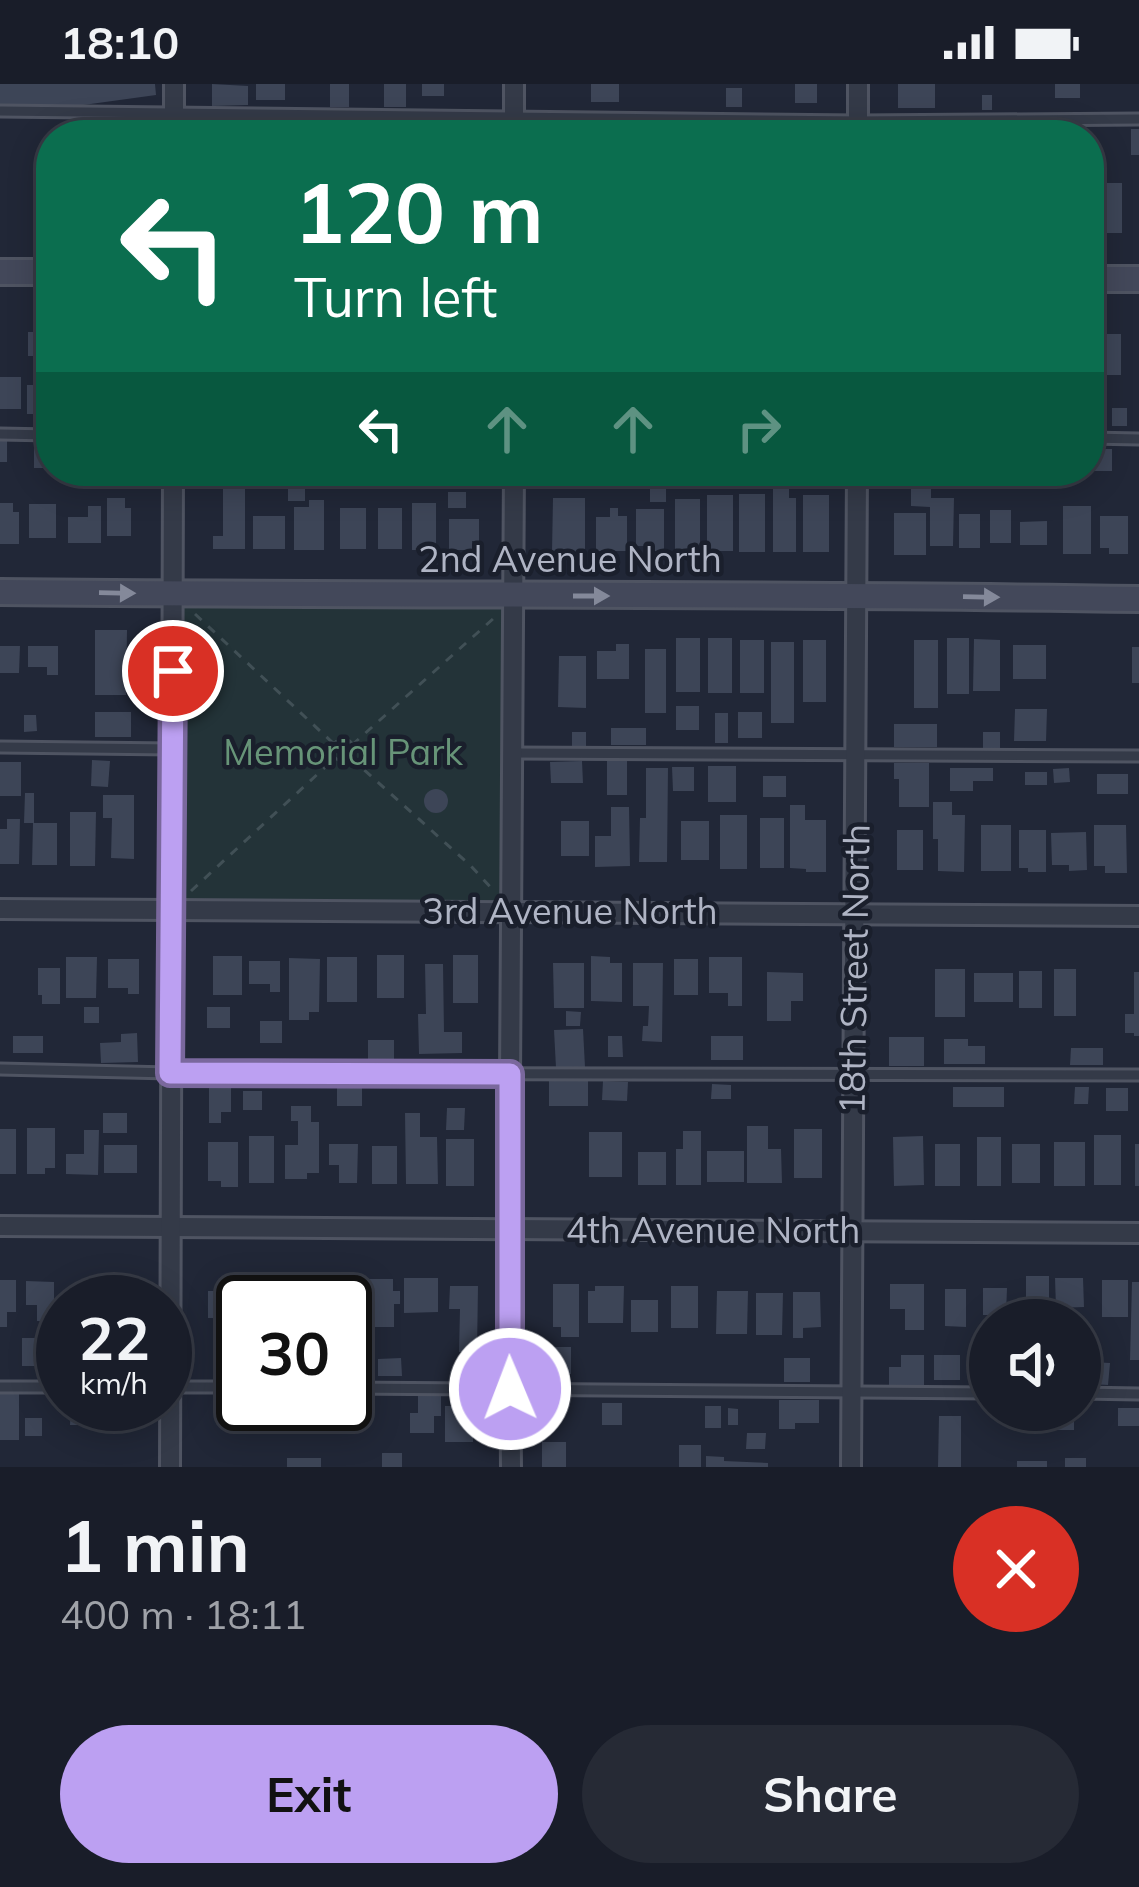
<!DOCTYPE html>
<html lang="en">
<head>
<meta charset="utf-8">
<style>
  :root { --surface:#191d29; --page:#262a35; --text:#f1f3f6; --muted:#9fa2a8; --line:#373b46; --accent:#bca0f2 }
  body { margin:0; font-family:Mulish,sans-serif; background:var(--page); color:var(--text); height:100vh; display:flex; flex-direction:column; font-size:45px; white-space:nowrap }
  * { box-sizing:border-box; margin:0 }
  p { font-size:39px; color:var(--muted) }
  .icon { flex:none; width:66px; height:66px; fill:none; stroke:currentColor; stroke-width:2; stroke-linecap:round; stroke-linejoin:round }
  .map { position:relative; height:1383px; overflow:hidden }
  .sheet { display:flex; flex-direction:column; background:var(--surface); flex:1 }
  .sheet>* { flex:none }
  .top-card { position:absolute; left:36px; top:36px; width:1068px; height:366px; border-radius:48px; box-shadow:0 6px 30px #0003,0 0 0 3px var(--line); background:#0b6e4f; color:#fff; overflow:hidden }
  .controls { position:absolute; left:969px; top:1215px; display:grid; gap:24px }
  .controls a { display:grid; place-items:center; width:132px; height:132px; border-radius:50%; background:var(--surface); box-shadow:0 6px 30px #0003,0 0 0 3px var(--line); font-size:60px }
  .speed { position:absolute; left:36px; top:1191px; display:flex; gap:24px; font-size:60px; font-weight:700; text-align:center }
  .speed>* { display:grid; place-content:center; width:156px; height:156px; border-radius:50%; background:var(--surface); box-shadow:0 6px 30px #0003,0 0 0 3px var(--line); line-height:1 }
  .speed small { font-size:30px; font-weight:400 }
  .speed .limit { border:6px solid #111; border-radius:18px; background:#fff; color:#111 }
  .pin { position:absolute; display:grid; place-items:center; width:102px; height:102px; color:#fff; margin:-51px; border:6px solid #fff; border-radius:50%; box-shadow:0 3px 12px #0007 }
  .me { position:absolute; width:132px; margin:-66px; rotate:359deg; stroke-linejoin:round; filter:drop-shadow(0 0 9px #0008) }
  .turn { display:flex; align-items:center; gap:42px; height:252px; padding:0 60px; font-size:54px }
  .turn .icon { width:156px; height:156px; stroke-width:2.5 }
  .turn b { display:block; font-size:84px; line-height:102px }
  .lanes { display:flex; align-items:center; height:114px; padding:0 60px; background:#0003; justify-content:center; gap:60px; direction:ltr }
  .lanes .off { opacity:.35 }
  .round { display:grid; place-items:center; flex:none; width:126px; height:126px; border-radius:63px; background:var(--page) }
  .headline { display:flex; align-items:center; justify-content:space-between; height:204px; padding:0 60px }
  h1 { font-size:72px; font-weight:700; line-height:90px }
  .button { display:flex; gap:24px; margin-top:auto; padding:24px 60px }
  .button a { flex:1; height:138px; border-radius:72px; background:var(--accent); color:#111; font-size:48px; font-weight:700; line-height:138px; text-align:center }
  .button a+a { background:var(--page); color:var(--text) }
  .status { display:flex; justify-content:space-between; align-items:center; height:84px; padding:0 60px; background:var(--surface); direction:ltr }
  .status svg { height:33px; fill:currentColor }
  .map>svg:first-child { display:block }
</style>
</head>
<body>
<div class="status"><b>18:10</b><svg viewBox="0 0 49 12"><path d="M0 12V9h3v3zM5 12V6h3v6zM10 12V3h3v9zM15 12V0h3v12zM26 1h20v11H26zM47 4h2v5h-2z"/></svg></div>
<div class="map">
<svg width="1139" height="1383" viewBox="0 0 1139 1383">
  <rect width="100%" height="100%" fill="#212737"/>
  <polygon fill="#233338" points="174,510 515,512 512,826 170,826"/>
  <g fill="#3d4557">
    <polygon points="0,0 155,0 156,11 76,22 0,21"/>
    <polygon points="212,0 248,2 248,21 212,22"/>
    <rect x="256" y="0" width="29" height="16"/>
    <rect x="330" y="0" width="19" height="23"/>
    <rect x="384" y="0" width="22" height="23"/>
    <rect x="422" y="0" width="22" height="12"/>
    <rect x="591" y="0" width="28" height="18"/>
    <rect x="795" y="0" width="22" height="19"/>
    <rect x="898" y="0" width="37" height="24"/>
    <rect x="1055" y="0" width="25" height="14"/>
    <rect x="726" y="4" width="16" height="19"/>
    <rect x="982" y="11" width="10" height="15"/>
    <rect x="381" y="40" width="25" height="11"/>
    <rect x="562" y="41" width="24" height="10"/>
    <rect x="228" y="42" width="20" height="9"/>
    <rect x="607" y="43" width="46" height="8"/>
    <rect x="909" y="43" width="24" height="8"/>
    <rect x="110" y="44" width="33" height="7"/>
    <rect x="289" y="44" width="21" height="7"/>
    <rect x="731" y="44" width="36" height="7"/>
    <rect x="1131" y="45" width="8" height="26"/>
    <rect x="1097" y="99" width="25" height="50"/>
    <polygon points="34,232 51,232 51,272 28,272 28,248 34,248"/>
    <rect x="1093" y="250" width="28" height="41"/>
    <rect x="0" y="293" width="21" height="32"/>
    <rect x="27" y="301" width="24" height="29"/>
    <rect x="1112" y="324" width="15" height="18"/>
    <rect x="0" y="356" width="7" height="22"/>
    <rect x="34" y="362" width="17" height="22"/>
    <rect x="1092" y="365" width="20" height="22"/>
    <rect x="288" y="387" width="17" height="30"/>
    <rect x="449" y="387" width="23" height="9"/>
    <rect x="650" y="387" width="16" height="31"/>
    <rect x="801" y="387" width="29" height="9"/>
    <rect x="900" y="387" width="25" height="8"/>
    <polygon points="1016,387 1034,387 1034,396 1017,397"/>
    <polygon points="223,390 245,390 245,465 213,465 213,452 223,452"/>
    <polygon points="773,404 789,404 789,414 796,414 796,468 773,468"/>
    <polygon points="911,405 931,405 931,414 954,414 953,462 930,462 930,423 911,422"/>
    <rect x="448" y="408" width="18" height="16"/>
    <rect x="739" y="410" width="26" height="58"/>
    <rect x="707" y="411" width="26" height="56"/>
    <rect x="803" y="411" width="26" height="57"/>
    <polygon points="107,414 125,414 125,424 131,424 131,452 107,452"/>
    <polygon points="553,414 585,414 585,468 552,468"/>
    <rect x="675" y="415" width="25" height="52"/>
    <polygon points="309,416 324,416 324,466 294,466 294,423 309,423"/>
    <polygon points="0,419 13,419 13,428 19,428 19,460 0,460"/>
    <rect x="412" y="419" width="24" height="47"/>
    <rect x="29" y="420" width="27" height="34"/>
    <polygon points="88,422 101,422 101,459 68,459 68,433 88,433"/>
    <rect x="1063" y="422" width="28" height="48"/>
    <rect x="340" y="424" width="26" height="41"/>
    <rect x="378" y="424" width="24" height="41"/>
    <polygon points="610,424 618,424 618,432 627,432 627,467 596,467 596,433 610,433"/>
    <polygon points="636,425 664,425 664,467 647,467 647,462 636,462"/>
    <rect x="990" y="426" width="21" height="33"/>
    <rect x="894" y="429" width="32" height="42"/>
    <rect x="959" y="430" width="21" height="34"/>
    <rect x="253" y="432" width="32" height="33"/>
    <polygon points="1100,432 1128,432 1128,470 1109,470 1109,464 1100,464"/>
    <polygon points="449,435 479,435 479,457 472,457 472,466 449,466"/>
    <polygon points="1047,437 1047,461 1020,461 1020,438"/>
    <polygon points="95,546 127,546 126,611 95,611"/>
    <rect x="676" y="554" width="24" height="54"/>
    <rect x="708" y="554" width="24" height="55"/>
    <rect x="947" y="554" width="22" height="56"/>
    <polygon points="974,555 1000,556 1000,607 973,607"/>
    <rect x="740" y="556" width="24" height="53"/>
    <rect x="803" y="556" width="23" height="62"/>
    <rect x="914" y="556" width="24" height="68"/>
    <rect x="771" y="558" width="23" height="81"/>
    <polygon points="616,560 629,560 629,595 597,595 597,567 616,567"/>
    <rect x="1013" y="561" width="33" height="34"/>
    <polygon points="0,562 20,562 19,589 0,589"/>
    <polygon points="28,562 58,562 58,591 47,591 47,583 28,583"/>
    <rect x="1132" y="563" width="7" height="36"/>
    <rect x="645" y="565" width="21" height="64"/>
    <polygon points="559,572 586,572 586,624 558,623"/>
    <rect x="676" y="622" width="23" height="24"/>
    <polygon points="1015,625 1047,625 1046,657 1014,657"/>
    <rect x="95" y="628" width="36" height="25"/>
    <rect x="738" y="628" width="24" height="26"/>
    <rect x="715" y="629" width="13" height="30"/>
    <polygon points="24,631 36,631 37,647 24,648"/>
    <rect x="894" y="640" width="43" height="23"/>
    <rect x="611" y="644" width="35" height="17"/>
    <polygon points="572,648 586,648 586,664 572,663"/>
    <rect x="983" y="648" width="17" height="19"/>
    <polygon points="92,676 110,677 108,703 91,702"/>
    <polygon points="582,677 583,699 551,699 550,678"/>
    <rect x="607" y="677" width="20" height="34"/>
    <rect x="0" y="678" width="21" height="34"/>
    <polygon points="894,679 929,679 929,723 899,723 899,695 894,695"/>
    <rect x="708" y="682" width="28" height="36"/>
    <polygon points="672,683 694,683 694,707 673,707"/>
    <polygon points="646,684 668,684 667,778 639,778 640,734 646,734"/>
    <polygon points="950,684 993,684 993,697 973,697 973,707 950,707"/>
    <polygon points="1069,684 1070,698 1054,699 1053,685"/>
    <rect x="1025" y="688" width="22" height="13"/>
    <rect x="1097" y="690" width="31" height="20"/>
    <rect x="763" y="692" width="23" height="21"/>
    <circle cx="436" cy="717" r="12"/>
    <polygon points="25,709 34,709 34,739 57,739 57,781 32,781 33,739 24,739"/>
    <polygon points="103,711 134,711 134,775 111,774 112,734 103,734"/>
    <polygon points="933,718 952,718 952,731 965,731 964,788 938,787 938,755 933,755"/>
    <polygon points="790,721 805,721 805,736 826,736 826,788 806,788 806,785 790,784"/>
    <polygon points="611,723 629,723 630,782 595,783 595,752 611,752"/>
    <polygon points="70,728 96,728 95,782 70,782"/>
    <rect x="720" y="731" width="27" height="54"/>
    <rect x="760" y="734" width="24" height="50"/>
    <polygon points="7,735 20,735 19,780 0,780 0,745 7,745"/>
    <rect x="561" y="737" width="28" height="35"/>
    <rect x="681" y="737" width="28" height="39"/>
    <rect x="981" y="741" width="30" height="46"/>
    <polygon points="1094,741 1126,741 1127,789 1105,789 1105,782 1094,782"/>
    <rect x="897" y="746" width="26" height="40"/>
    <polygon points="1019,746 1046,746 1046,788 1028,788 1028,784 1019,784"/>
    <polygon points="1086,748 1087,786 1069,787 1069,781 1052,781 1051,749"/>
    <rect x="377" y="871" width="27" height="43"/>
    <rect x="453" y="871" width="25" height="48"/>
    <rect x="213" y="872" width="29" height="39"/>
    <polygon points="591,872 610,873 610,879 622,879 622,918 591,917"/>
    <polygon points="66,873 97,873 96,914 66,914"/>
    <rect x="327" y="873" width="30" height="45"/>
    <polygon points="709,873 742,873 742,922 728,922 728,909 709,909"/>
    <polygon points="289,874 320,875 319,928 309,928 309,936 289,936"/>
    <polygon points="108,875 139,875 139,910 128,910 128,904 108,904"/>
    <rect x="674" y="875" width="24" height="36"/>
    <polygon points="249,877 280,877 280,908 270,908 270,900 249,900"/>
    <polygon points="553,879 584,879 584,924 554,924"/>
    <polygon points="633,879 663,879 662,958 642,957 643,942 648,942 649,922 633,922"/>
    <polygon points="425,880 443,880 444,948 462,948 462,969 419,970 418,930 426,930"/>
    <polygon points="38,884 60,884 60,920 42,920 42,911 38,911"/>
    <rect x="935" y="885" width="30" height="48"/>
    <rect x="1054" y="885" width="22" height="47"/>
    <rect x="1019" y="887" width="23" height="37"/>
    <polygon points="767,888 803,889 803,917 791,917 791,937 767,937"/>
    <polygon points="1134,888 1139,888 1139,952 1134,952 1134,949 1125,949 1125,930 1134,930"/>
    <rect x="974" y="889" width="39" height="29"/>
    <rect x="84" y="923" width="15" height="16"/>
    <rect x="207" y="923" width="23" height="21"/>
    <polygon points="566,927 581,928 580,942 566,942"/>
    <rect x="260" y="937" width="22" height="22"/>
    <polygon points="583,945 585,983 556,984 554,946"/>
    <polygon points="137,949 138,978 101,979 100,959 121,958 121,950"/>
    <rect x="13" y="952" width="30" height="17"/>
    <polygon points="608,952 622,952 623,973 608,973"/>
    <rect x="711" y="952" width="32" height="24"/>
    <rect x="889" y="953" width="35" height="29"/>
    <polygon points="944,955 968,955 968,962 985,962 985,980 944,980"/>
    <rect x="368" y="956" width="26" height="20"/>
    <polygon points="1071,964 1103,964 1103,981 1070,981"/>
    <rect x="549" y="996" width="39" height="26"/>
    <polygon points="603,997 628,998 627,1017 602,1016"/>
    <rect x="337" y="998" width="25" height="24"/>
    <polygon points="712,1000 731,1001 731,1015 711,1015"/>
    <rect x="953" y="1003" width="51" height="20"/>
    <polygon points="1075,1003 1089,1003 1088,1020 1074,1020"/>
    <polygon points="209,1004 231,1004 231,1028 221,1028 221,1039 209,1039"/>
    <rect x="1106" y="1004" width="22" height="23"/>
    <rect x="243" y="1007" width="19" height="19"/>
    <polygon points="291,1022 311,1022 311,1038 319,1038 319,1089 307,1089 307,1095 285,1095 285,1061 298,1061 298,1037 291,1037"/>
    <polygon points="447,1024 465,1024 464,1046 446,1046"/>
    <rect x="103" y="1029" width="24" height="20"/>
    <polygon points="405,1029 420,1029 420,1053 437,1053 438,1100 406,1100"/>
    <polygon points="747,1042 768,1042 768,1065 781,1065 782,1099 747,1099"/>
    <polygon points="27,1044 55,1044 55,1084 45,1084 45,1090 27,1090"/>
    <rect x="0" y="1045" width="16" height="45"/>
    <rect x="794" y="1045" width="28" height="49"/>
    <polygon points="84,1046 99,1046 98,1091 66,1090 66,1070 84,1070"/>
    <polygon points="683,1047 701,1047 701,1101 676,1101 676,1065 683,1065"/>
    <rect x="589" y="1048" width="33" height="45"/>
    <rect x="1094" y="1051" width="27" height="50"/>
    <rect x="249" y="1052" width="25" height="47"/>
    <polygon points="923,1052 924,1101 894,1102 893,1053"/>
    <rect x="977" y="1053" width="24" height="49"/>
    <rect x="446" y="1055" width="28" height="47"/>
    <polygon points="208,1058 238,1058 238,1103 221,1103 221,1097 208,1097"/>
    <rect x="1054" y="1058" width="31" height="44"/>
    <polygon points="329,1060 358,1060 357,1099 339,1099 339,1081 329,1081"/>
    <rect x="935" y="1060" width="25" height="42"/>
    <rect x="1012" y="1060" width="28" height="39"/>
    <rect x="1135" y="1060" width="4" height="42"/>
    <rect x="104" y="1061" width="33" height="28"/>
    <rect x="372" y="1062" width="25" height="38"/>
    <rect x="707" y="1067" width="37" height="31"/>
    <rect x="638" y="1068" width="28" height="33"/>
    <polygon points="248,1192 277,1193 276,1218 248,1218"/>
    <rect x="1026" y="1192" width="23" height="40"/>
    <polygon points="328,1194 356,1194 356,1232 345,1232 345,1218 328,1218"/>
    <polygon points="404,1194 438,1194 438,1228 404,1229"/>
    <polygon points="1055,1194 1083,1194 1084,1223 1056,1224"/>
    <polygon points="369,1195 393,1195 393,1207 400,1207 400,1220 394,1220 394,1243 369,1243"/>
    <polygon points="0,1196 16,1196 16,1228 7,1228 7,1243 0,1243"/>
    <rect x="289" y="1196" width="29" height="22"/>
    <rect x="1102" y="1196" width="26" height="37"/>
    <polygon points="26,1197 54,1198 54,1237 37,1237 37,1221 26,1221"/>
    <rect x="106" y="1198" width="28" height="20"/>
    <polygon points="1132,1198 1139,1198 1139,1276 1130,1276"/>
    <polygon points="553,1200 579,1200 579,1253 561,1253 561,1243 553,1243"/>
    <polygon points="890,1200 924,1200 924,1246 905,1246 905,1225 890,1225"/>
    <polygon points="450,1202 478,1202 477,1268 459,1268 460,1225 449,1225"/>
    <polygon points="595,1202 624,1202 623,1239 588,1239 588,1207 595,1207"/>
    <rect x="671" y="1202" width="27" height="42"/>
    <polygon points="983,1204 1007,1204 1006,1231 983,1231"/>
    <polygon points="945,1205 966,1205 966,1243 945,1242"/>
    <rect x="65" y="1206" width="27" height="12"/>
    <polygon points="208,1207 239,1207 239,1253 226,1253 226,1234 208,1234"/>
    <polygon points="717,1207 748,1207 747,1250 716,1250"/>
    <polygon points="793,1208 820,1208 821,1243 803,1244 803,1254 793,1254"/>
    <polygon points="756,1209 783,1209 782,1251 756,1251"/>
    <rect x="631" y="1216" width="27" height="32"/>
    <rect x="22" y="1254" width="25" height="28"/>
    <rect x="549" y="1263" width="22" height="27"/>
    <rect x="345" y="1271" width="14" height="18"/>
    <polygon points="901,1271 924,1271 924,1301 889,1301 889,1283 901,1283"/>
    <rect x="934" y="1271" width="26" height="25"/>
    <polygon points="401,1274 402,1292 378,1292 378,1275"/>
    <rect x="784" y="1274" width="26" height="24"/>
    <polygon points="1091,1278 1110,1279 1108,1301 1090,1300"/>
    <rect x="0" y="1310" width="19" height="46"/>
    <polygon points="418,1311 441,1311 441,1332 434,1332 434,1349 410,1349 410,1329 418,1329"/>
    <polygon points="779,1316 819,1316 819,1339 795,1339 795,1345 779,1345"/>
    <rect x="602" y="1319" width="20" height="22"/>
    <polygon points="71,1320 88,1321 88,1341 70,1341"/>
    <rect x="327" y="1320" width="19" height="14"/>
    <rect x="291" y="1321" width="22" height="19"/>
    <rect x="445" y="1322" width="28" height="36"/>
    <rect x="705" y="1322" width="16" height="22"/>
    <rect x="228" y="1324" width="18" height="14"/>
    <polygon points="728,1324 738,1325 738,1341 728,1341"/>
    <rect x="1118" y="1324" width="21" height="18"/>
    <polygon points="1048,1326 1074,1326 1074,1346 1038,1346 1038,1332 1048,1332"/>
    <polygon points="939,1332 961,1332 961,1383 938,1383"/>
    <rect x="25" y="1334" width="17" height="18"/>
    <polygon points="747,1349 766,1349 765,1365 746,1365"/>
    <rect x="542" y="1358" width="24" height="25"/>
    <rect x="679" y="1361" width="22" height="22"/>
    <rect x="382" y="1369" width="20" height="14"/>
    <polygon points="706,1372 724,1373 724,1377 768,1379 768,1383 706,1383"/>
    <rect x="287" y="1374" width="34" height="9"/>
    <rect x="1065" y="1374" width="21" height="9"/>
    <rect x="1017" y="1377" width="30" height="6"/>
  </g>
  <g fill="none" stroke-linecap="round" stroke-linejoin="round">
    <g stroke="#4f5462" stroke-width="15">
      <g id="service">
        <polyline points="0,27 858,37 1139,35"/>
        <polyline points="0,350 51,351"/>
        <polyline points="1089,354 1139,355"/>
        <polyline points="0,663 172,665"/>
        <polyline points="513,669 1139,672"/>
        <polyline points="0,985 170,989 1139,991"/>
        <polyline points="0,1303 63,1303"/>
        <polyline points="170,1303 243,1303"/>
        <polyline points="345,1304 990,1309"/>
        <polyline points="1080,1309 1139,1310"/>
      </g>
    </g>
    <g stroke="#4f5462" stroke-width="24">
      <g id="minor">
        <polyline points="174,51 174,0"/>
        <polyline points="514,51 514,0"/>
        <polyline points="858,51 858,0"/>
        <polyline points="0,825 1139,832"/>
        <polyline points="0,1142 1139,1149"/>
        <polyline points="170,1383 173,387"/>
        <polyline points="511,1383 509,1145 514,387"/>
        <polyline points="851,1383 857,387"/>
      </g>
    </g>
    <g stroke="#4f5462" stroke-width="30">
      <g id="secondary">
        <polyline points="0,188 51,188"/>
        <polyline points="1089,195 1139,195"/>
        <path d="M0,508C380,512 759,509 1139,515"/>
      </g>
    </g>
    <g stroke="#415056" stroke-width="3" stroke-dasharray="9 9" stroke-linecap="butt">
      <polyline points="195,530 334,660"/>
      <circle cx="343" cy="666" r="11"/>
      <polyline points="352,661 494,534"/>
      <polyline points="351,674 471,782 494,807"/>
      <polyline points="191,807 335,674"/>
    </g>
    <use href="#service" stroke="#343a48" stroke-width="9"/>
    <use href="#minor" stroke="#343a48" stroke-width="18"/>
    <use href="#secondary" stroke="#43485a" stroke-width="24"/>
  </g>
  <defs><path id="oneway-solid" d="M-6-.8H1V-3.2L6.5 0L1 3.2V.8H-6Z" transform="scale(3)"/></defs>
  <g fill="#84899a">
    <use href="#oneway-solid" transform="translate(117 509) rotate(1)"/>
    <use href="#oneway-solid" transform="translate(591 512)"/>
    <use href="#oneway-solid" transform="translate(981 513) rotate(1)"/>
  </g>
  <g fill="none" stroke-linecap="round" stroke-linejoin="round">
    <g stroke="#7a689d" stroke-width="30">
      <polyline id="route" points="173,587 170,989 510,990 510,1305"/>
    </g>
    <use href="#route" stroke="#bca0f2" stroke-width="21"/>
  </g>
  <g text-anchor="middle" stroke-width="9" stroke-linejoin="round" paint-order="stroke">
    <g font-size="36" fill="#afb4c4" stroke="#1a1f2c">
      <text x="570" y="488">2nd Avenue North</text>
      <text x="570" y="840">3rd Avenue North</text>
      <text transform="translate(854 885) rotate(-89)" y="13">18th Street North</text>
      <text x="713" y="1159">4th Avenue North</text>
    </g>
    <g font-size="36" fill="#679478" stroke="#1a1f2c">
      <text x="343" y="681">Memorial Park</text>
    </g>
  </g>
</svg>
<div class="controls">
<a><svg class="icon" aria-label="sound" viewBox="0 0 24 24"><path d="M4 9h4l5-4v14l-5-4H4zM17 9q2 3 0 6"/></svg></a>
</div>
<div class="speed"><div>22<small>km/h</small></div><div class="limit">30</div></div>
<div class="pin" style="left:173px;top:587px;background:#d93025"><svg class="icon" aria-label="arrive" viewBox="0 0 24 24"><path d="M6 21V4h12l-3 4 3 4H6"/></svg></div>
<svg class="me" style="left:510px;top:1305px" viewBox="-20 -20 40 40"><circle r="17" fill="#bca0f2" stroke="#fff" stroke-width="3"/><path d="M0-11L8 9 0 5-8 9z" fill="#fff"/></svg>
<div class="top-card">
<div class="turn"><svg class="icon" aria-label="left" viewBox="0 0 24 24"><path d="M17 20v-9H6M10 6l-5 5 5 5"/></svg><div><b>120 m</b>Turn left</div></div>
<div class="lanes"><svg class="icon" aria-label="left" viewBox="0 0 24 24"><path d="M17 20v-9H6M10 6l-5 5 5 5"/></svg><svg class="icon off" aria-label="ahead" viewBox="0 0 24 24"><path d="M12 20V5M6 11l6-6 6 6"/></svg><svg class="icon off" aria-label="ahead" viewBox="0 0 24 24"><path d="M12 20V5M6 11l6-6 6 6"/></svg><svg class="icon off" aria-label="right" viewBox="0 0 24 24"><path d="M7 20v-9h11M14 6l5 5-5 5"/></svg></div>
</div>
</div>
<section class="sheet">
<div class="headline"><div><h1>1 min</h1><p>400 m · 18:11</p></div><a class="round" style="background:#d93025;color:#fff"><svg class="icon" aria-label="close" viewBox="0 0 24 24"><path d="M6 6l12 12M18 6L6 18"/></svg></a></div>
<div class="button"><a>Exit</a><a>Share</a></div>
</section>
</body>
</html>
